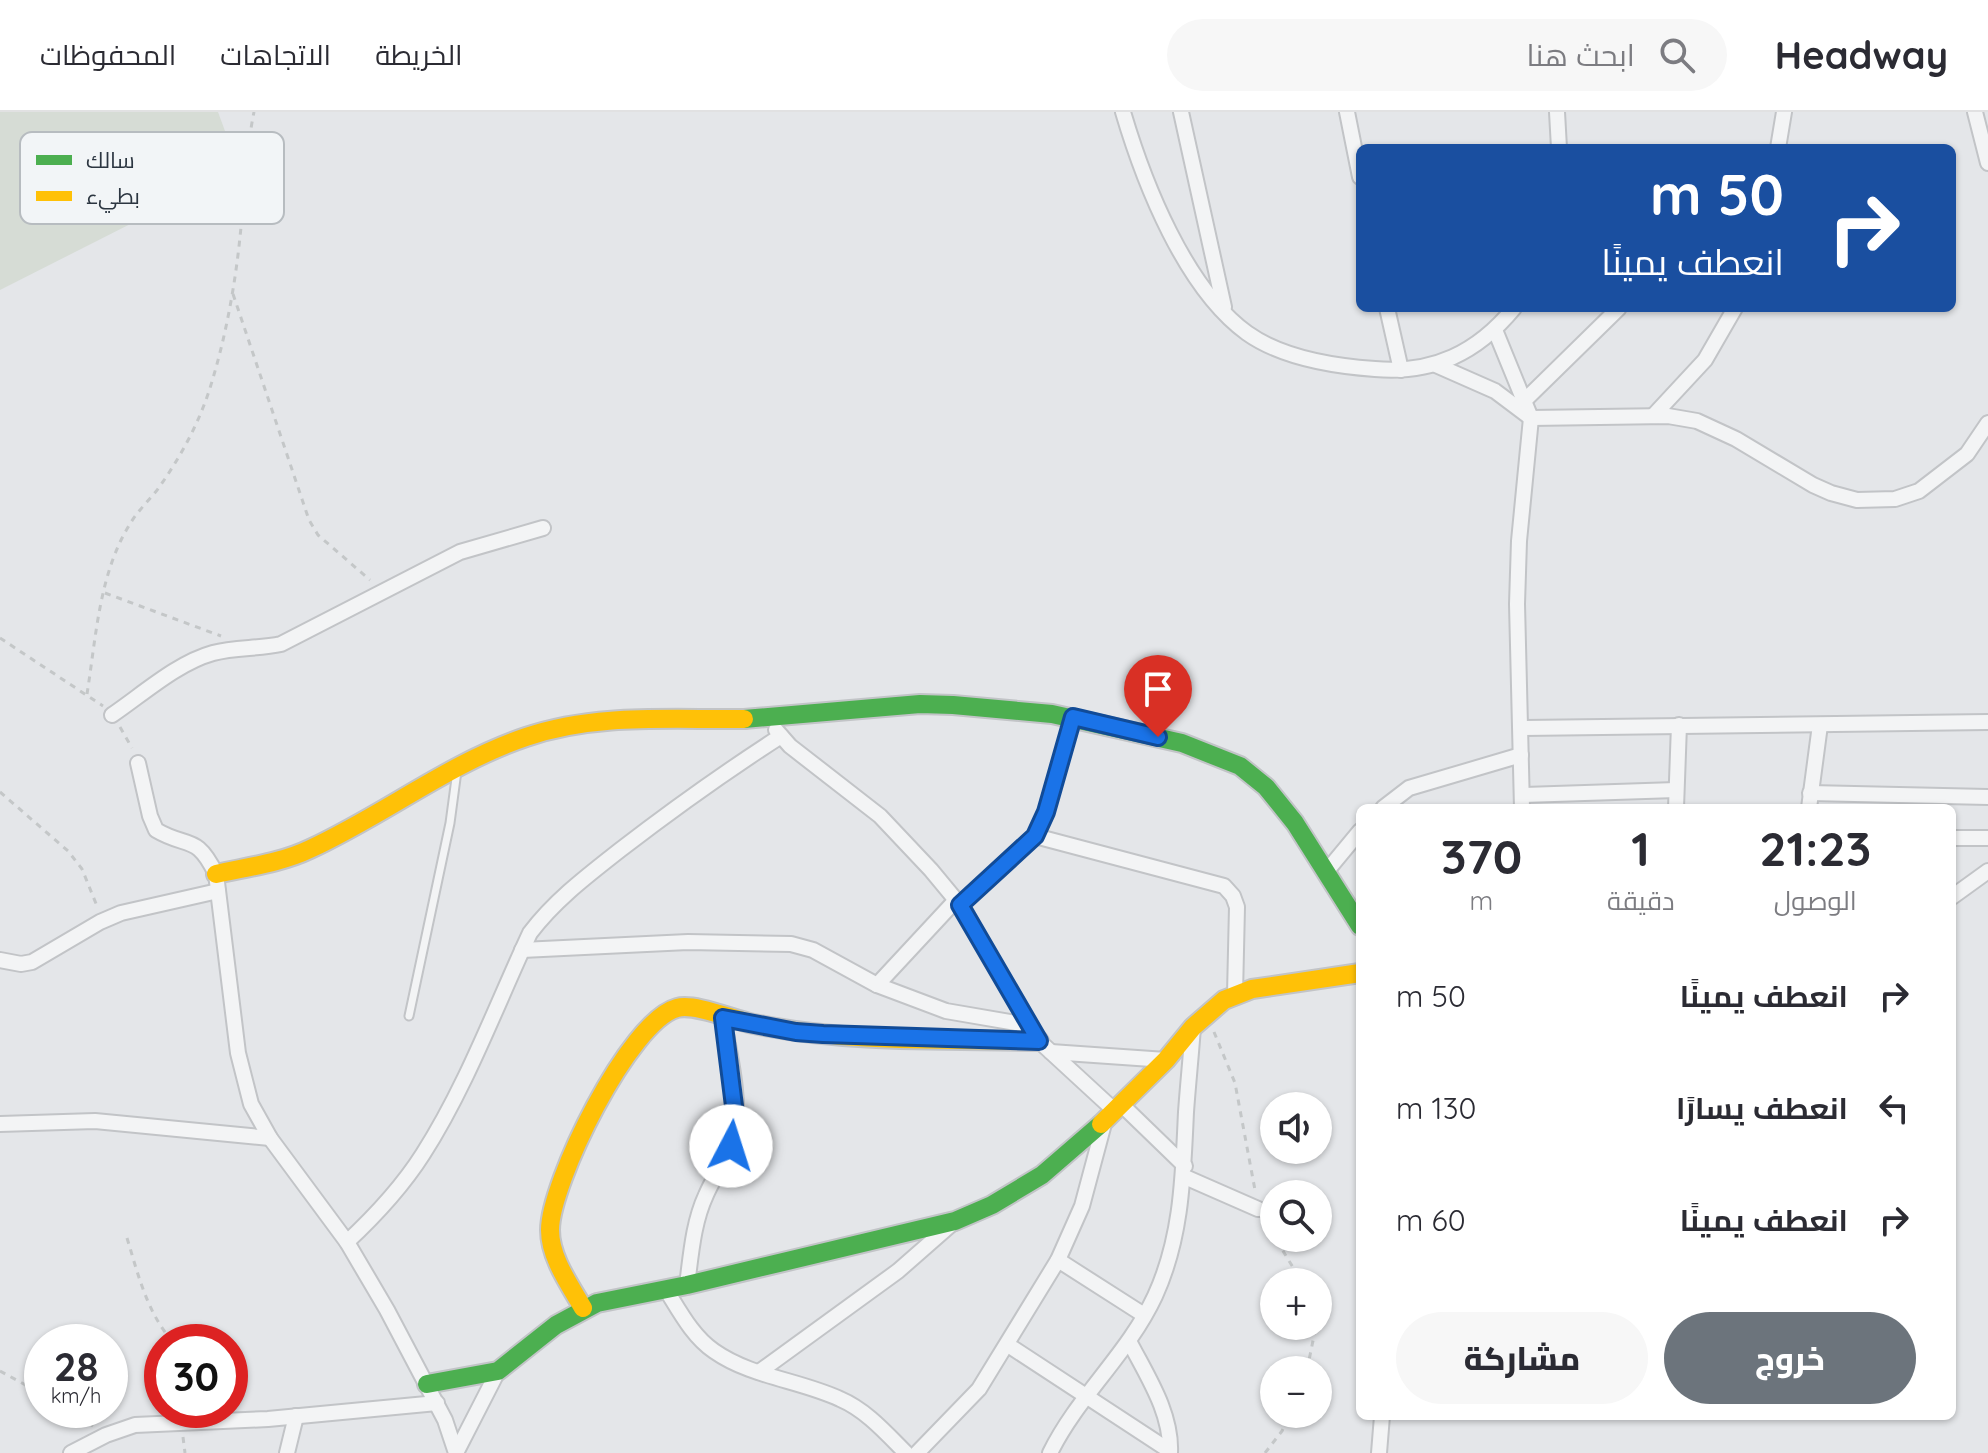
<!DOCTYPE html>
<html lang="ar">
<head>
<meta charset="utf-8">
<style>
  :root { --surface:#fff; --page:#f7f7f7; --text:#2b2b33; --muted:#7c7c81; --line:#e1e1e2; --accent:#6c747c }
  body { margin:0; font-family:Quicksand,Cairo,sans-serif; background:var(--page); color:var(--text); direction:rtl; height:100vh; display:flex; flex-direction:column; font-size:30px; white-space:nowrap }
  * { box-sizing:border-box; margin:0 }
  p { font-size:26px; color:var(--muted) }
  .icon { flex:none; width:44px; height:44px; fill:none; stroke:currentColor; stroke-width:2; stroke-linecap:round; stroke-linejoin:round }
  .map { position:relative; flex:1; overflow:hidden; direction:ltr }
  .details { position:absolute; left:1356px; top:692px; width:600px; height:616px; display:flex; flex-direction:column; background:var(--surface); border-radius:12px; box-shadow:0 2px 6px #0004; direction:rtl }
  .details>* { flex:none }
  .guide { position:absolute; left:1356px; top:32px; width:600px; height:168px; border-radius:12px; box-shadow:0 2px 6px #0004; direction:rtl; background:#1a4fa0; color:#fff; overflow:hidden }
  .tools { position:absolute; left:1260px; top:980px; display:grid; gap:16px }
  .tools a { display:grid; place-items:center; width:72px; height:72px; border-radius:50%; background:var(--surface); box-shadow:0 2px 6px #0004; font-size:40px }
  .speed { position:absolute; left:24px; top:1212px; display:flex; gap:16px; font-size:40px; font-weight:700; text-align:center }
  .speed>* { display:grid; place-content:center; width:104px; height:104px; border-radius:50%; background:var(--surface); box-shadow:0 2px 6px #0004; line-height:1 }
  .speed small { font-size:20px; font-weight:400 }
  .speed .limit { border:12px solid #d22; background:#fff; color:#111 }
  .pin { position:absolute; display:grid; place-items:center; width:68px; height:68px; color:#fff; margin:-82px -34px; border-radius:50% 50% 50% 0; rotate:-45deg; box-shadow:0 0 8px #0007 }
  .pin .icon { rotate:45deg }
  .me { position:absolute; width:88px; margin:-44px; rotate:5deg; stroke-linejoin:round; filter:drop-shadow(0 0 6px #0008) }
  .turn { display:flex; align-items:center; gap:28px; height:168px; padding:0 40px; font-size:36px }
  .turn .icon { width:104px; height:104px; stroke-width:2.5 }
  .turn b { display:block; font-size:56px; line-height:68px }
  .eta { display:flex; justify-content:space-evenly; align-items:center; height:136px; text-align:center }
  .eta b { font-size:48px; font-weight:800; line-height:56px }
  .primary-button { display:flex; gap:16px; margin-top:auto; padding:16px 40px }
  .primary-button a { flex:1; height:92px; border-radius:48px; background:var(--accent); color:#fff; font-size:32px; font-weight:800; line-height:92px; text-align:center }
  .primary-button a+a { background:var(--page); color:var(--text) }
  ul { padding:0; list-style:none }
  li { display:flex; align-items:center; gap:24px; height:112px; padding:0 40px }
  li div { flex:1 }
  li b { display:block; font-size:30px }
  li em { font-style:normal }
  header { display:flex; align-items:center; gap:48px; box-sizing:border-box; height:112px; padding:0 40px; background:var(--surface); border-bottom:2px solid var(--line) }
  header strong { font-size:38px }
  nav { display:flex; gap:44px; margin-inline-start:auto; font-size:28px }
  .search { width:560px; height:72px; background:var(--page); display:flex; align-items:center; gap:20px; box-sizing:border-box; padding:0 28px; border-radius:44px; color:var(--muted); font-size:30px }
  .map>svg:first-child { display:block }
</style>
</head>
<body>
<header>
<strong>Headway</strong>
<div class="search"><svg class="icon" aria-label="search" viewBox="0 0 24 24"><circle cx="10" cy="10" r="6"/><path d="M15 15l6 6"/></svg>ابحث هنا</div>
<nav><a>الخريطة</a><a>الاتجاهات</a><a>المحفوظات</a></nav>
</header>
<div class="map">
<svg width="1988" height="1341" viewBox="0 0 1988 1341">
  <rect width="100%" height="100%" fill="#e4e6e9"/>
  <polygon fill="#d6dcd5" points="0,0 218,0 239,57 0,178"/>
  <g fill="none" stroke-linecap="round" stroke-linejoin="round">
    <g stroke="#c2c4c7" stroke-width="11">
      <polyline id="lane" points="409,904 450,711 457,659"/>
    </g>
    <g stroke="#c2c4c7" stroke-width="18">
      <g id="street">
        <path d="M1123,0C1144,71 1185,176 1247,221C1282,246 1332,254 1375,257C1433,262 1477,241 1514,196"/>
        <polyline points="1181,0 1224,195"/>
        <polyline points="1347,0 1360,65"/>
        <polyline points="1557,0 1559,36"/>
        <polyline points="1975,0 1988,51"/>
        <polyline points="1778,36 1784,0"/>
        <polyline points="1387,196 1401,258"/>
        <polyline points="1495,218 1531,306 1519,429 1517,492 1522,696"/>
        <polyline points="1436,253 1495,279 1531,306 1668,304 1697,309 1736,327 1813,373 1831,381 1857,388 1895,387 1919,379 1967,342 1988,311"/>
        <polyline points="1525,288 1619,196"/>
        <polyline points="1653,304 1705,248 1735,196"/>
        <path d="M112,603C143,582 177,551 213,541C235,535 258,537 281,532L460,440L543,416"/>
        <polyline points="1521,616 1988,610"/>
        <polyline points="776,618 790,634 880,704 931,758 960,793 1039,929 1115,999"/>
        <path d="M138,651L150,704L156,718C188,737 196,721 216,762L238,941L251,992L270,1026L347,1130L387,1198L445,1308L456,1341"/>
        <polyline points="1810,681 1988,685"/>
        <polyline points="1522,683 1676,678"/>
        <polyline points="1383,696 1409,676 1521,643"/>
        <polyline points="1676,696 1679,613"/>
        <polyline points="1809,696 1820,613"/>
        <polyline points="1035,724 1224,774 1233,784 1237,795 1235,882"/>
        <polyline points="1952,726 1988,726"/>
        <polyline points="1326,760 1360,719"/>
        <polyline points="1952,785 1988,759"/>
        <polyline points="960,793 1035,724 1046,700 1073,605"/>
        <polyline points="522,838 688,830 791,832 813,838 877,873 946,899 1028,913"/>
        <polyline points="0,848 21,852 32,850 100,810 121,801 218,779"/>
        <polyline points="877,873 956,788"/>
        <polyline points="1051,940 1166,948"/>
        <polyline points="1122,993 1185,1054"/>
        <polyline points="0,1012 95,1009 270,1026"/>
        <polyline points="1185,1065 1258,1097"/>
        <path d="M347,1130C376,1103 402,1075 423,1042C466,975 496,894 530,821C555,788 587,764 620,738C672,698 725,660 781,624"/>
        <polyline points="1058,1148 1144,1203"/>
        <path d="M687,1173C691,1143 693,1111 706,1083C715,1062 729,1045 734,1022C741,988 729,940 723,906"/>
        <path d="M665,1176C679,1198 692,1224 714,1239C751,1265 799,1268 840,1287C866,1298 886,1321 906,1341"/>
        <path d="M1129,1229C1147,1264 1172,1301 1170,1341"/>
        <polyline points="1008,1233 1170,1339"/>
        <polyline points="759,1260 898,1159 955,1109"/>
        <polyline points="71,1341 106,1323 135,1313 268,1307 437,1291"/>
        <polyline points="287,1341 296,1304"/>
        <polyline points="456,1341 498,1259"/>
        <polyline points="917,1341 979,1277 1058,1148 1082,1094 1105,1008"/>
        <path d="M1050,1341C1078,1284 1128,1242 1155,1184C1182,1125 1183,1064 1186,1000C1188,972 1191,943 1193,915"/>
        <polyline points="1379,1341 1382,1304"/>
      </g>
    </g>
    <g stroke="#c2c4c7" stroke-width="22">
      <g id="fast">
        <polyline points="744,607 920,592 953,593 1052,602 1182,631 1240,654 1266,675 1295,711 1360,814"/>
        <polyline points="427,1272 498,1259 556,1213 597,1191 687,1173 955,1109 992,1093 1042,1063 1101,1012"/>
      </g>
    </g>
    <g stroke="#c2c4c7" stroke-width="22">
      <g id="slow">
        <path d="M216,762C247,755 281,751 310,737C384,703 449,651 526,625C596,601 671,608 744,607"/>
        <polyline points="1101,1012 1166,948 1193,915 1224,888 1252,877 1360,861"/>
        <path d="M583,1196C570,1173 550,1146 550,1118C550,1071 629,909 677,896C695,891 734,908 754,912C848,931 944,927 1039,929"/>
      </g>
    </g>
    <g stroke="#c4c7c8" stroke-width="3" stroke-dasharray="6 6" stroke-linecap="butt">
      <polyline points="233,182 309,408 318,423 370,468"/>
      <polyline points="105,481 221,524"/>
      <polyline points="0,526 103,594"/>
      <path d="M87,582C96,526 99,461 130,412C138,398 151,387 160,374C181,344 199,311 210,276C226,225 236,169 241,115C246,76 246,38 254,0"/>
      <polyline points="120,615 132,636"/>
      <polyline points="0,680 68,739 82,757 97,794"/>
      <polyline points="1214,920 1235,971 1255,1078"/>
      <polyline points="1264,1108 1302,1170"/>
      <path d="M127,1126C138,1162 147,1201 173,1230"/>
      <polyline points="1307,1258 1316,1214"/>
      <polyline points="0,1259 42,1282"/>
      <polyline points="69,1298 93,1314"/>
      <polyline points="183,1325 185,1341"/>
      <polyline points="1265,1341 1282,1319 1290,1302"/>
    </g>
    <use href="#lane" stroke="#f3f4f5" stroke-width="7"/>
    <use href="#street" stroke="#f3f4f5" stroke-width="14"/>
    <use href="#fast" stroke="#4caf50" stroke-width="18"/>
    <use href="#slow" stroke="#ffc107" stroke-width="18"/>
  </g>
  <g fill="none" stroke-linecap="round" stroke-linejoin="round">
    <g stroke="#114b97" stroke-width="20">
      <polyline id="route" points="731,1034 736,1010 723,906 796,920 823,922 1039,929 960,793 1035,724 1046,700 1073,605 1158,625"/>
    </g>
    <use href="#route" stroke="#1a73e8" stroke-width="14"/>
  </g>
  <rect x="20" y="20" width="264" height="92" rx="12" fill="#f2f5f7" stroke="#b7bcc0" stroke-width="2"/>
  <rect x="36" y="43" width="36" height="10" fill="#4caf50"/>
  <rect x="36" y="79" width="36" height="10" fill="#ffc107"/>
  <g font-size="22" fill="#2c3641">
    <text x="86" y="56">سالك</text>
    <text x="86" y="92">بطيء</text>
  </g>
</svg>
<div class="tools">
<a><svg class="icon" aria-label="sound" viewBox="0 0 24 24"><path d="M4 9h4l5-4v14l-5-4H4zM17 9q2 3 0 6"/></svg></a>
<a><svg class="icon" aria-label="search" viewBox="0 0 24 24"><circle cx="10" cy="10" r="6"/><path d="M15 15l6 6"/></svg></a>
<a>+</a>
<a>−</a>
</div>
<div class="speed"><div>28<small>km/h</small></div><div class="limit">30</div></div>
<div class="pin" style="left:1158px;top:625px;background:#d93025"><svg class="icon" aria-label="arrive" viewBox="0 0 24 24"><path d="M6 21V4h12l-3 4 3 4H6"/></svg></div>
<svg class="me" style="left:731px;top:1034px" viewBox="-20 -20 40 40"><circle r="19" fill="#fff"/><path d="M0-13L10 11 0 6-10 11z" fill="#1a73e8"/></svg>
<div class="guide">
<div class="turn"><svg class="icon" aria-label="right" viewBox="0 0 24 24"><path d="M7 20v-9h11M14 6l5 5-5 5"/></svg><div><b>50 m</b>انعطف يمينًا</div></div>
</div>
<section class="details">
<div class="eta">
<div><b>21:23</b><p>الوصول</p></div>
<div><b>1</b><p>دقيقة</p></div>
<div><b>370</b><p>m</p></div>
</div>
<ul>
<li><svg class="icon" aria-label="right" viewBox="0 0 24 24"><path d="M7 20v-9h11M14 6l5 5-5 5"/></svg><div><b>انعطف يمينًا</b></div><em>50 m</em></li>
<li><svg class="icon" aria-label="left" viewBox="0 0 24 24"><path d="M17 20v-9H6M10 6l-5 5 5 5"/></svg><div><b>انعطف يسارًا</b></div><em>130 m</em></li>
<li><svg class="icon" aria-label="right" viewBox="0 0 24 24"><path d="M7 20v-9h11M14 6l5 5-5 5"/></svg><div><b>انعطف يمينًا</b></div><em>60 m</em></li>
</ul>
<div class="primary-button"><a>خروج</a><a>مشاركة</a></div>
</section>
</div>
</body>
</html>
